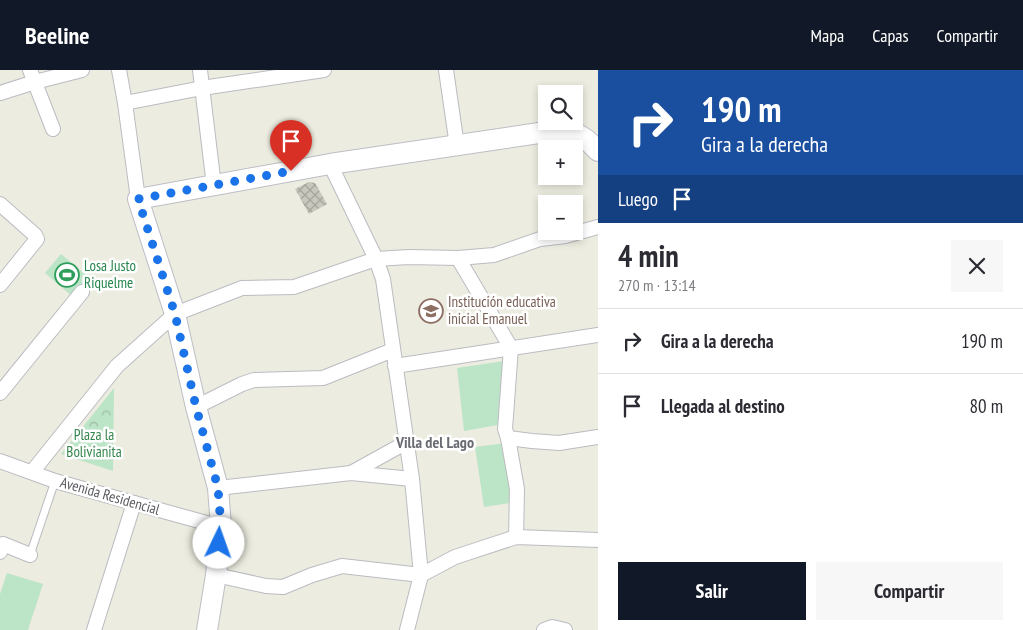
<!DOCTYPE html>
<html lang="es">
<head>
<meta charset="utf-8">
<style>
  :root { --surface:#fff; --page:#f7f7f7; --text:#2b2b33; --muted:#7c7c81; --line:#e1e1e2; --accent:#111827 }
  body { margin:0; font-family:"PT Sans Narrow",sans-serif; background:var(--page); color:var(--text); height:100vh; display:flex; flex-direction:column; font-size:19px; white-space:nowrap }
  * { box-sizing:border-box; margin:0 }
  p { font-size:16px; color:var(--muted) }
  .icon { flex:none; width:28px; height:28px; fill:none; stroke:currentColor; stroke-width:2; stroke-linecap:round; stroke-linejoin:round }
  .map { position:relative; flex:1; overflow:hidden }
  .panel { display:flex; flex-direction:column; background:var(--surface); width:425px }
  .panel>* { flex:none }
  .hud { background:#1a4fa0; color:#fff; overflow:hidden }
  .fabs { position:absolute; left:538px; top:15px; display:grid; gap:10px }
  .fabs a { display:grid; place-items:center; width:45px; height:45px; border-radius:0px; background:var(--surface); box-shadow:0 2px 8px #0003; font-size:25px }
  .pin { position:absolute; display:grid; place-items:center; width:42px; height:42px; color:#fff; margin:-51px -21px; border-radius:50% 50% 50% 0; rotate:-45deg; box-shadow:0 0 5px #0007 }
  .pin .icon { rotate:45deg }
  .me { position:absolute; width:55px; margin:-28px; rotate:3deg; stroke-linejoin:round; filter:drop-shadow(0 0 4px #0008) }
  .turn { display:flex; align-items:center; gap:18px; height:105px; padding:0 20px; font-size:22px }
  .turn .icon { width:65px; height:65px; stroke-width:2.5 }
  .turn b { display:block; font-size:35px; line-height:42px }
  .then { display:flex; align-items:center; height:48px; padding:0 20px; background:#0003; gap:10px; font-size:19px }
  .round { display:grid; place-items:center; flex:none; width:52px; height:52px; border-radius:0px; background:var(--page) }
  .summary { display:flex; align-items:center; justify-content:space-between; height:85px; padding:0 20px }
  h1 { font-size:30px; font-weight:700; line-height:38px }
  .button { display:flex; gap:10px; margin-top:auto; padding:10px 20px }
  .button a { flex:1; height:58px; border-radius:0px; background:var(--accent); color:#fff; font-size:20px; font-weight:700; line-height:58px; text-align:center }
  .button a+a { background:var(--page); color:var(--text) }
  ul { padding:0; list-style:none }
  li { display:flex; align-items:center; gap:15px; height:65px; padding:0 20px; border-top:1px solid var(--line) }
  li div { flex:1 }
  li b { display:block; font-size:19px }
  li em { font-style:normal }
  header { display:flex; align-items:center; gap:30px; box-sizing:border-box; height:70px; padding:0 25px; background:var(--accent); color:#fff }
  header strong { font-size:24px }
  nav { display:flex; gap:28px; margin-inline-start:auto; font-size:18px }
  main { display:flex; flex:1; min-height:0 }
  .map>svg:first-child { display:block }
</style>
</head>
<body>
<header>
<strong>Beeline</strong>
<nav><a>Mapa</a><a>Capas</a><a>Compartir</a></nav>
</header>
<main>
<div class="map">
<svg width="598" height="560" viewBox="0 0 598 560">
  <defs>
    <pattern id="forest-crowns" width="20" height="18" patternUnits="userSpaceOnUse" patternTransform="scale(1.25)"><rect width="20" height="18" fill="#bce4c6"/><path d="M2 6a3 3 0 1 1 6 0M12 15a3 3 0 1 1 6 0" fill="none" stroke="#9cbca4"/></pattern>
    <pattern id="building-cross-hatch" width="8" height="8" patternUnits="userSpaceOnUse" patternTransform="scale(1.25)"><rect width="8" height="8" fill="#c7c7bd"/><path d="M0 0l8 8M0 8l8-8" fill="none" stroke="#a5a59d"/></pattern>
  </defs>
  <rect width="100%" height="100%" fill="#ecece0"/>
  <polygon fill="url(#forest-crowns)" points="114,318 113,401 61,384"/>
  <g fill="#bce4c6">
    <polygon points="61,184 90,208 73,227 45,203"/>
    <polygon points="504,291 509,353 464,361 457,298"/>
    <polygon points="514,372 522,431 484,437 475,377"/>
    <polygon points="7,503 43,514 28,560 0,560 0,524"/>
  </g>
  <polygon fill="url(#building-cross-hatch)" points="309,112 315,113 327,134 309,144 295,119"/>
  <g fill="none" stroke-linecap="round" stroke-linejoin="round">
    <g stroke="#bbbcc2" stroke-width="9">
      <polyline id="lane" points="30,485 55,411"/>
    </g>
    <g stroke="#bbbcc2" stroke-width="16">
      <g id="street">
        <polyline points="30,0 53,59"/>
        <polyline points="119,0 125,33 138,129"/>
        <polyline points="200,0 214,116"/>
        <polyline points="446,0 457,76"/>
        <polyline points="0,23 35,12 82,0"/>
        <polyline points="125,33 202,18 324,0"/>
        <polyline points="330,94 376,189 383,209 412,409 421,505 407,560"/>
        <polyline points="0,134 35,165 37,169 0,215"/>
        <polyline points="458,188 511,278 505,359 508,368 517,419 516,467"/>
        <polyline points="395,296 598,265"/>
        <polyline points="0,323 82,222"/>
        <polyline points="196,337 242,314 254,310 323,308 393,280"/>
        <polyline points="508,368 532,371 559,373 598,367"/>
        <polyline points="0,391 55,411 134,433 221,457"/>
        <polyline points="32,402 117,296 175,244 242,218 294,217 376,189 409,187 458,188 494,185 540,169 565,166 598,157"/>
        <polyline points="351,403 407,372"/>
        <polyline points="218,418 351,403 412,409"/>
        <polyline points="0,482 3,474 30,485"/>
        <polyline points="216,505 266,516 283,517 312,505 342,496 421,505 455,487 516,467 598,470"/>
        <polyline points="94,560 134,433"/>
        <polyline points="544,560 552,557 565,560"/>
      </g>
    </g>
    <g stroke="#bdbec6" stroke-width="22">
      <polyline id="secondary" points="207,560 216,505 221,457 218,418 196,337 175,244 138,129 330,94 559,60 576,63 587,70 598,81"/>
    </g>
    <use href="#lane" stroke="#fff" stroke-width="7"/>
    <use href="#street" stroke="#fff" stroke-width="14"/>
    <use href="#secondary" stroke="#fff" stroke-width="20"/>
  </g>
  <g fill="none" stroke-linecap="round" stroke-linejoin="round">
    <polyline stroke="#1a73e8" stroke-width="9" stroke-dasharray="0 16.2" points="219,473 221,457 218,418 196,337 175,244 138,129 291,101"/>
  </g>
  <defs>
    <g id="stadium-ring" transform="scale(1.25)"><circle r="9.5" fill="#fff" stroke="#2e9e5b" stroke-width="1.5"/><path d="M0-5a6.5 5 0 1 0 0 10a6.5 5 0 1 0 0-10ZM-3.5-1.8h7v3.6h-7Z" fill="#2e9e5b"/></g>
    <g id="school-ring" transform="scale(1.25)"><circle r="9.5" fill="#fff" stroke="#8d6e63" stroke-width="1.5"/><path d="M0-5L7-2L0 1L-7-2ZM-4 1L0 2.5L4 1V4Q0 6-4 4Z" fill="#8d6e63"/></g>
  </defs>
  <g fill-rule="evenodd">
    <use href="#stadium-ring" x="67" y="205"/>
    <use href="#school-ring" x="431" y="241"/>
  </g>
  <g text-anchor="middle" stroke-width="5" stroke-linejoin="round" paint-order="stroke">
    <g font-size="15" fill="#27864d" stroke="#fff" text-anchor="start">
      <text x="84" y="201">Losa Justo<tspan x="84" dy="17">Riquelme</tspan></text>
    </g>
    <g font-size="15" fill="#785e54" stroke="#fff" text-anchor="start">
      <text x="448" y="237">Institución educativa<tspan x="448" dy="17">inicial Emanuel</tspan></text>
    </g>
    <g font-size="15" fill="#34854c" stroke="#fff">
      <text x="94" y="370">Plaza la<tspan x="94" dy="17">Bolivianita</tspan></text>
    </g>
    <g font-size="15" fill="#595b61" stroke="#fff">
      <text transform="translate(110 426) rotate(16)" y="5">Avenida Residencial</text>
    </g>
    <g font-size="16" font-weight="bold" fill="#6a6c73" stroke="#fff">
      <text x="435" y="378">Villa del Lago</text>
    </g>
  </g>
</svg>
<div class="fabs">
<a><svg class="icon" aria-label="search" viewBox="0 0 24 24"><circle cx="10" cy="10" r="6"/><path d="M15 15l6 6"/></svg></a>
<a>+</a>
<a>−</a>
</div>
<div class="pin" style="left:291px;top:101px;background:#d93025"><svg class="icon" aria-label="arrive" viewBox="0 0 24 24"><path d="M6 21V4h12l-3 4 3 4H6"/></svg></div>
<svg class="me" style="left:219px;top:473px" viewBox="-20 -20 40 40"><circle r="19" fill="#fff"/><path d="M0-13L10 11 0 6-10 11z" fill="#1a73e8"/></svg>
</div>
<section class="panel">
<div class="hud">
<div class="turn"><svg class="icon" aria-label="right" viewBox="0 0 24 24"><path d="M7 20v-9h11M14 6l5 5-5 5"/></svg><div><b>190 m</b>Gira a la derecha</div></div>
<div class="then">Luego<svg class="icon" aria-label="arrive" viewBox="0 0 24 24"><path d="M6 21V4h12l-3 4 3 4H6"/></svg></div>
</div>
<div class="summary"><div><h1>4 min</h1><p>270 m · 13:14</p></div><a class="round"><svg class="icon" aria-label="close" viewBox="0 0 24 24"><path d="M6 6l12 12M18 6L6 18"/></svg></a></div>
<ul>
<li><svg class="icon" aria-label="right" viewBox="0 0 24 24"><path d="M7 20v-9h11M14 6l5 5-5 5"/></svg><div><b>Gira a la derecha</b></div><em>190 m</em></li>
<li><svg class="icon" aria-label="arrive" viewBox="0 0 24 24"><path d="M6 21V4h12l-3 4 3 4H6"/></svg><div><b>Llegada al destino</b></div><em>80 m</em></li>
</ul>
<div class="button"><a>Salir</a><a>Compartir</a></div>
</section>
</main>
</body>
</html>
